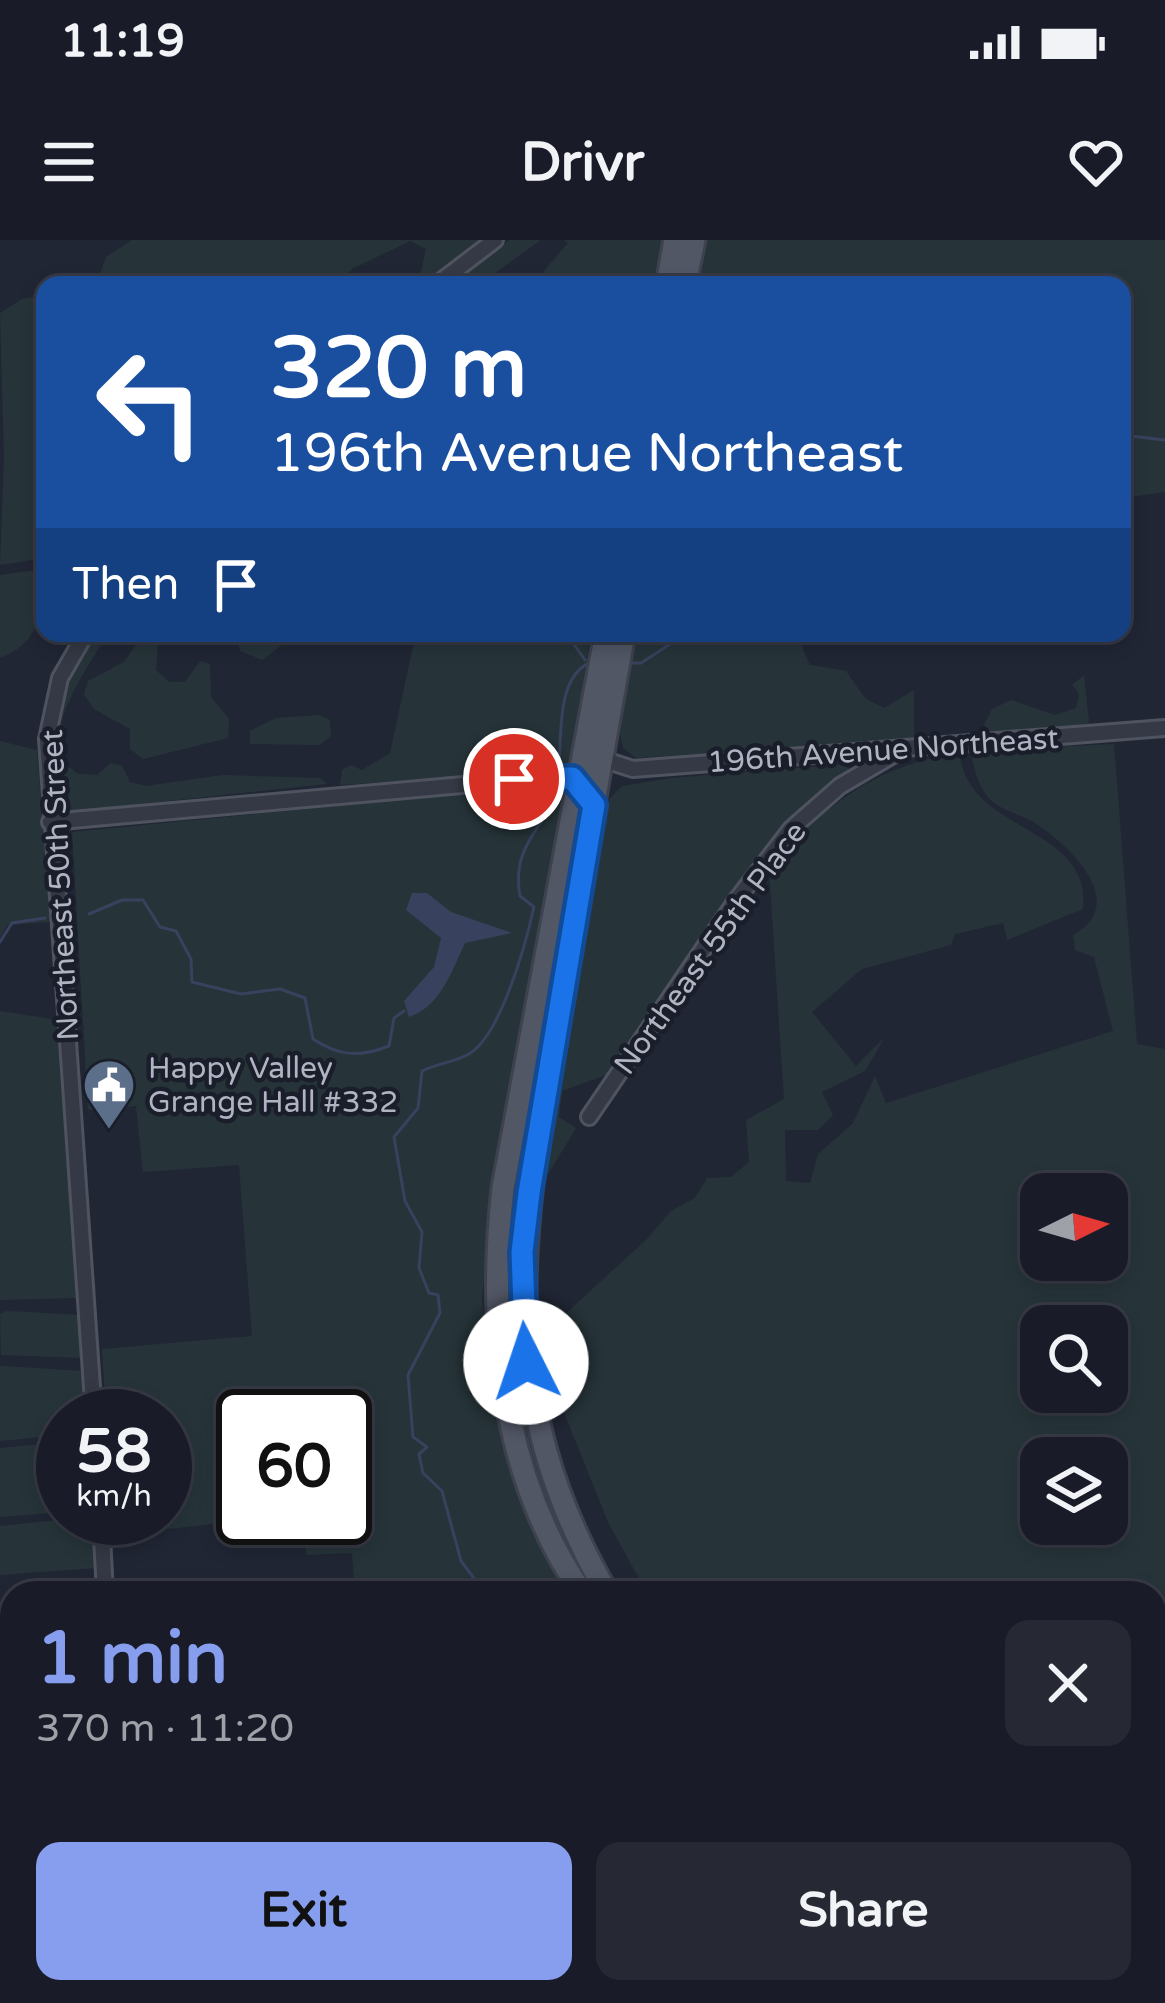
<!DOCTYPE html>
<html lang="en">
<head>
<meta charset="utf-8">
<style>
  :root { --surface:#191c28; --page:#262934; --text:#f1f3f6; --muted:#9fa1a8; --line:#373a45; --accent:#879eef }
  body { margin:0; font-family:"Varela Round",sans-serif; background:var(--page); color:var(--text); height:100vh; display:flex; flex-direction:column; font-size:45px; white-space:nowrap }
  * { box-sizing:border-box; margin:0 }
  p { font-size:39px; color:var(--muted) }
  .icon { flex:none; width:66px; height:66px; fill:none; stroke:currentColor; stroke-width:2; stroke-linecap:round; stroke-linejoin:round }
  .map { position:relative; flex:1; overflow:hidden }
  .panel { position:absolute; left:0px; top:1341px; width:1167px; height:423px; display:flex; flex-direction:column; background:var(--surface); border-radius:36px 36px 0 0; box-shadow:0 6px 18px #0003,0 0 0 3px var(--line) }
  .panel>* { flex:none }
  .hud { position:absolute; left:36px; top:36px; width:1095px; height:366px; border-radius:24px; box-shadow:0 6px 18px #0003,0 0 0 3px var(--line); background:#1a4fa0; color:#fff; overflow:hidden }
  .needle { width:78px; rotate:85deg }
  .buttons { position:absolute; left:1020px; top:933px; display:grid; gap:24px }
  .buttons a { display:grid; place-items:center; width:108px; height:108px; border-radius:24px; background:var(--surface); box-shadow:0 6px 18px #0003,0 0 0 3px var(--line); font-size:60px }
  .speed { position:absolute; left:36px; top:1149px; display:flex; gap:24px; font-size:60px; font-weight:700; text-align:center }
  .speed>* { display:grid; place-content:center; width:156px; height:156px; border-radius:50%; background:var(--surface); box-shadow:0 6px 18px #0003,0 0 0 3px var(--line); line-height:1 }
  .speed small { font-size:30px; font-weight:400 }
  .speed .limit { border:6px solid #111; border-radius:18px; background:#fff; color:#111 }
  .pin { position:absolute; display:grid; place-items:center; width:102px; height:102px; color:#fff; margin:-51px; border:6px solid #fff; border-radius:50%; box-shadow:0 3px 12px #0007 }
  .me { position:absolute; width:132px; margin:-66px; rotate:356deg; stroke-linejoin:round; filter:drop-shadow(0 0 9px #0008) }
  .turn { display:flex; align-items:center; gap:42px; height:252px; padding:0 36px; font-size:54px }
  .turn .icon { width:156px; height:156px; stroke-width:2.5 }
  .turn b { display:block; font-size:84px; line-height:102px }
  .then { display:flex; align-items:center; height:114px; padding:0 36px; background:#0003; gap:24px; font-size:45px }
  .round { display:grid; place-items:center; flex:none; width:126px; height:126px; border-radius:24px; background:var(--page) }
  .headline { display:flex; align-items:center; justify-content:space-between; height:204px; padding:0 36px }
  h1 { font-size:72px; font-weight:700; line-height:90px; color:var(--accent) }
  .action { display:flex; gap:24px; margin-top:auto; padding:24px 36px }
  .action a { flex:1; height:138px; border-radius:24px; background:var(--accent); color:#111; font-size:48px; font-weight:700; line-height:138px; text-align:center }
  .action a+a { background:var(--page); color:var(--text) }
  .status { display:flex; justify-content:space-between; align-items:center; height:84px; padding:0 60px; background:var(--surface); direction:ltr }
  .status svg { height:33px; fill:currentColor }
  header { display:flex; justify-content:space-between; align-items:center; height:156px; padding:0 36px; background:var(--surface); font-size:54px; font-weight:700 }
  .map>svg:first-child { display:block }
</style>
</head>
<body>
<div class="status"><b>11:19</b><svg viewBox="0 0 49 12"><path d="M0 12V9h3v3zM5 12V6h3v6zM10 12V3h3v9zM15 12V0h3v12zM26 1h20v11H26zM47 4h2v5h-2z"/></svg></div>
<header><svg class="icon" aria-label="menu" viewBox="0 0 24 24"><path d="M4 6h16M4 12h16M4 18h16"/></svg>Drivr<svg class="icon" aria-label="heart" viewBox="0 0 24 24"><path d="M12 20l-8-8c-3-5 5-10 8-4 3-6 11-1 8 4z"/></svg></header>
<div class="map">
<svg width="1165" height="1763" viewBox="0 0 1165 1763">
  <rect width="100%" height="100%" fill="#212635"/>
  <g fill="#263439" fill-rule="evenodd">
    <polygon points="132,0 479,0 427,45 419,40 426,9 410,1 352,29 336,45 96,45 106,17"/>
    <polygon points="509,0 541,0 478,45 448,45"/>
    <polygon points="564,0 663,0 655,45 532,45 568,3"/>
    <polygon points="707,0 1165,0 1165,252 1122,258 1122,45 699,45"/>
    <polygon points="45,55 45,318 0,325 4,218 0,73 22,59"/>
    <path d="M45,329C45,369 40,403 0,418V335Z"/>
    <path d="M89,393H109C87,427 51,478 59,519L78,534L97,535L111,523L122,526L130,542L146,546L222,535L320,538L327,544L65,572C28,529 66,435 89,393Z"/>
    <polygon points="144,393 159,393 156,430 169,442 185,442 200,421 210,424 211,457 229,479 228,498 143,519 130,509 130,489 94,469 84,454 88,441 124,422"/>
    <polygon points="235,393 298,393 262,420 240,411"/>
    <polygon points="416,393 591,393 571,522 549,531 340,545 342,530 351,525 362,530 390,513"/>
    <polygon points="637,393 796,393 810,425 846,431 865,458 884,468 914,450 914,500 636,518 623,508 620,492"/>
    <polygon points="1084,435 1089,482 1084,487 988,494 984,485 992,469 1011,460 1055,475 1076,468 1079,454 1072,445"/>
    <polygon points="319,475 330,480 331,496 320,505 250,504 250,491 276,478"/>
    <polygon points="0,501 37,510 50,682 7,685 0,699"/>
    <path d="M1114,504L1137,804L1165,809V1737L1155,1729V1353H647L608,1282L565,1175L553,1085L647,999L671,971L695,958L707,938L731,937L749,922L746,880L784,859L769,629C820,568 879,523 960,513C965,592 1093,586 1083,669L1007,700L1003,683L955,694L951,705L862,729L812,772L856,826L885,797L865,831L822,852L833,875L818,890H785L786,941L810,943L818,914L853,883L875,836L886,863L1113,791L1094,717L1075,710L1073,695C1130,664 1071,606 1035,583C1022,575 1004,571 993,562C979,550 973,528 971,511ZM1041,954H1107V1020H1041ZM1041,1086H1107V1152H1041ZM1041,1218H1107V1284H1041Z"/>
    <polygon points="844,524 849,529 846,536 790,581 735,648 609,834 562,851 559,877 576,888 542,944 609,559 622,546 672,538"/>
    <polygon points="562,544 566,554 496,917 482,1059 500,1197 529,1278 570,1353 355,1353 352,1313 306,1315 303,1278 345,1278 345,1176 243,1176 243,1278 268,1278 114,1295 113,1278 165,1278 165,1176 106,1176 102,1109 252,1096 239,925 143,932 136,866 88,870 72,592"/>
    <polygon points="0,771 58,780 77,1058 0,1060"/>
    <polygon points="7,1071 80,1075 83,1118 1,1115 0,1074"/>
    <polygon points="0,1126 84,1131 88,1176 63,1176 63,1195 0,1201"/>
    <polygon points="63,1202 63,1272 0,1277 0,1208"/>
    <polygon points="78,1278 95,1281 96,1328 0,1335 0,1286"/>
    <polygon points="0,1503 12,1516 12,1752 94,1752 108,1763 0,1763"/>
    <polygon points="160,1752 457,1752 458,1763 165,1763"/>
    <polygon points="465,1752 712,1752 713,1763 467,1763"/>
    <polygon points="848,1752 1146,1752 1159,1763 853,1763"/>
  </g>
  <path fill="#38415d" d="M412,653H427L451,672L512,693L465,703C452,731 440,767 409,777L404,761L434,727L441,698L406,670Z"/>
  <g fill="none" stroke-linecap="round" stroke-linejoin="round">
    <g stroke="#38415d" stroke-width="3">
      <polyline points="45,146 45,152"/>
      <polyline points="1122,195 1165,200"/>
      <polyline points="566,393 585,420"/>
      <polyline points="631,423 641,423 687,393"/>
      <path d="M558,533C563,499 554,438 591,422"/>
      <path d="M89,674L122,660H143L160,687L176,691L191,719L192,742L241,754L280,749L305,758L313,799C340,817 361,817 389,806L394,778L404,771"/>
      <polyline points="0,702 12,683 45,678"/>
      <path d="M485,1353L461,1321L442,1251L423,1233L419,1214L427,1207L413,1197L408,1135L440,1073L438,1055L429,1053L419,1028L422,992L405,961L394,897L418,868L422,831C436,824 454,822 467,815C500,799 526,703 534,667L520,656C510,601 550,588 557,542"/>
      <polyline points="708,1752 709,1763"/>
    </g>
    <g stroke="#4f5360" stroke-width="20">
      <g id="minor">
        <polyline points="436,45 495,0"/>
        <polyline points="86,393 60,438 47,499 94,1176"/>
        <polyline points="602,519 633,529 1165,488"/>
        <polyline points="50,582 562,536 580,544"/>
        <polyline points="589,877 738,658 791,589 840,546 898,512"/>
        <polyline points="101,1278 105,1353"/>
        <polyline points="149,1752 154,1763"/>
      </g>
    </g>
    <g stroke="#4f5360" stroke-width="24">
      <polyline id="tertiary" points="1155,1742 1165,1750"/>
    </g>
    <g stroke="#3e424f" stroke-width="27">
      <g id="primary">
        <polyline points="667,45 675,0"/>
        <polyline points="685,45 694,0"/>
        <path d="M582,1353C500,1234 488,1087 503,948L606,393"/>
        <path d="M607,1353C489,1150 523,988 558,770C579,644 602,519 624,393"/>
        <polyline points="810,1752 814,1763"/>
        <polyline points="832,1752 836,1763"/>
      </g>
    </g>
    <use href="#minor" stroke="#343945" stroke-width="14"/>
    <use href="#tertiary" stroke="#343945" stroke-width="18"/>
    <use href="#primary" stroke="#525766" stroke-width="21"/>
  </g>
  <g fill="none" stroke-linecap="round" stroke-linejoin="round">
    <g stroke="#114b97" stroke-width="30">
      <polyline id="route" points="514,539 572,538 594,565 529,953 522,1012 526,1122"/>
    </g>
    <use href="#route" stroke="#1a73e8" stroke-width="21"/>
  </g>
  <defs>
    <g id="civic-pin" transform="scale(2.7)"><path d="M0 17L-7.5 6A9.5 9.5 0 1 1 7.5 6Z" fill="#5c6f8a" stroke="#1a1e2a"/><path d="M-.6-6.5H3V-4.5H.6V-3L4-1V1h2V6H-6V1h2V-1L-.6-3ZM-1.2 2.5V6h2.4V2.5Z" fill="#fff"/></g>
  </defs>
  <g fill-rule="evenodd">
    <use href="#civic-pin" x="109" y="845"/>
  </g>
  <g text-anchor="middle" stroke-width="9" stroke-linejoin="round" paint-order="stroke">
    <g font-size="30" fill="#afb3c2" stroke="#1a1e2a">
      <text transform="translate(883 510) rotate(-4)" y="10">196th Avenue Northeast</text>
      <text transform="translate(60 645) rotate(-93)" y="10">Northeast 50th Street</text>
      <text transform="translate(710 708) rotate(-54)" y="10">Northeast 55th Place</text>
    </g>
    <g font-size="30" fill="#afb3c2" stroke="#1a1e2a" text-anchor="start">
      <text x="148" y="838">Happy Valley<tspan x="148" dy="34">Grange Hall #332</tspan></text>
    </g>
  </g>
</svg>
<div class="buttons">
<a><svg class="needle" viewBox="-14 -14 28 28"><path d="M0-13l5 13h-10z" fill="#e53935"/><path d="M0 13l5-13h-10z" fill="#9fa1a8"/></svg></a>
<a><svg class="icon" aria-label="search" viewBox="0 0 24 24"><circle cx="10" cy="10" r="6"/><path d="M15 15l6 6"/></svg></a>
<a><svg class="icon" aria-label="layers" viewBox="0 0 24 24"><path d="M12 4l9 5-9 5-9-5zM3 14l9 5 9-5"/></svg></a>
</div>
<div class="speed"><div>58<small>km/h</small></div><div class="limit">60</div></div>
<div class="pin" style="left:514px;top:539px;background:#d93025"><svg class="icon" aria-label="arrive" viewBox="0 0 24 24"><path d="M6 21V4h12l-3 4 3 4H6"/></svg></div>
<svg class="me" style="left:526px;top:1122px" viewBox="-20 -20 40 40"><circle r="19" fill="#fff"/><path d="M0-13L10 11 0 6-10 11z" fill="#1a73e8"/></svg>
<div class="hud">
<div class="turn"><svg class="icon" aria-label="left" viewBox="0 0 24 24"><path d="M17 20v-9H6M10 6l-5 5 5 5"/></svg><div><b>320 m</b>196th Avenue Northeast</div></div>
<div class="then">Then<svg class="icon" aria-label="arrive" viewBox="0 0 24 24"><path d="M6 21V4h12l-3 4 3 4H6"/></svg></div>
</div>
<section class="panel">
<div class="headline"><div><h1>1 min</h1><p>370 m · 11:20</p></div><a class="round"><svg class="icon" aria-label="close" viewBox="0 0 24 24"><path d="M6 6l12 12M18 6L6 18"/></svg></a></div>
<div class="action"><a>Exit</a><a>Share</a></div>
</section>
</div>
</body>
</html>
